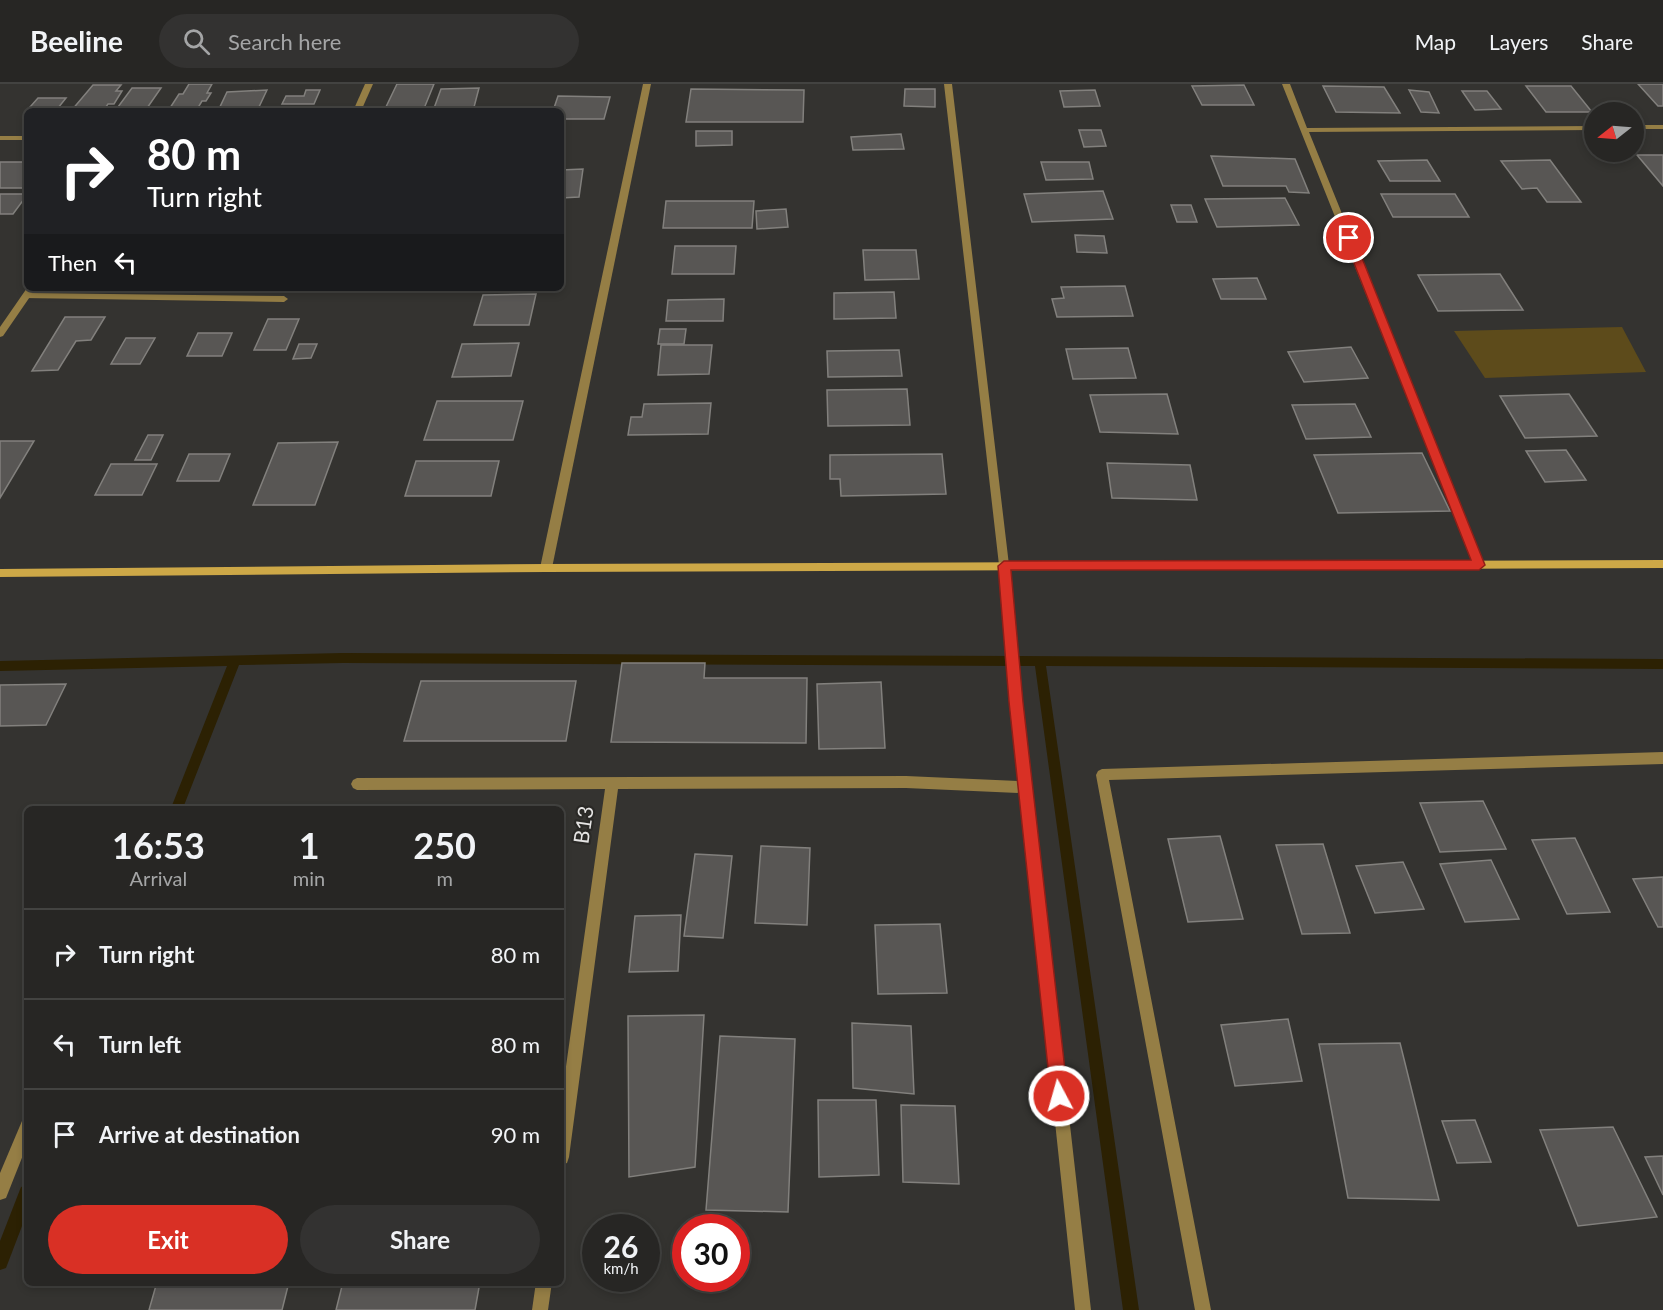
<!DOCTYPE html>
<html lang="en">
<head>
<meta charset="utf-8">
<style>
  :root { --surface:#272624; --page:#333231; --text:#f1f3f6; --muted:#a4a5a6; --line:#434341; --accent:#d93025 }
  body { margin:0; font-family:Lato,sans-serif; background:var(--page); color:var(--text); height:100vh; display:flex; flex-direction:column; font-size:22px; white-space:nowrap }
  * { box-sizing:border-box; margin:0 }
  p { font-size:20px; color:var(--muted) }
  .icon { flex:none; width:33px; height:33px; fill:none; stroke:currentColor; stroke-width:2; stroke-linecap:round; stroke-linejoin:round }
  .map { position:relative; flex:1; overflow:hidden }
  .side { position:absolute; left:24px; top:722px; width:540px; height:480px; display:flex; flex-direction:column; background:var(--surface); border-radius:9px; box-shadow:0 3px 9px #0003,0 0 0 2px var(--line) }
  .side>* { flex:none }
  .top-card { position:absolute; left:24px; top:24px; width:540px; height:183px; border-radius:9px; box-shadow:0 3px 9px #0003,0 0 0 2px var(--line); background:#202124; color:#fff; overflow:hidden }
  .needle { width:39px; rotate:253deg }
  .fabs { position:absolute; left:1584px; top:18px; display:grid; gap:12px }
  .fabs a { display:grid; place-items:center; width:60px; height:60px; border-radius:50%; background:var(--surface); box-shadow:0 3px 9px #0003,0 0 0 2px var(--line); font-size:30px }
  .speed { position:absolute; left:582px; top:1130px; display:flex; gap:12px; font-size:30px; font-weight:700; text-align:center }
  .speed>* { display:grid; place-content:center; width:78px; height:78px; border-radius:50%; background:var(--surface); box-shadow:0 3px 9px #0003,0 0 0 2px var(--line); line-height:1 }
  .speed small { font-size:15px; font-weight:400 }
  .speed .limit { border:9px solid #d22; background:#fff; color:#111 }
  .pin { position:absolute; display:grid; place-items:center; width:51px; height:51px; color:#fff; margin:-26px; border:3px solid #fff; border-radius:50%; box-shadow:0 2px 6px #0007 }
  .me { position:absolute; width:66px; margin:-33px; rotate:354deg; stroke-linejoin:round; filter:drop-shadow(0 0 4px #0008) }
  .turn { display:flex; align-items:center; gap:21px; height:126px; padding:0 24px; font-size:27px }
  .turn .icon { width:78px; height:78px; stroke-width:2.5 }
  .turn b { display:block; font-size:42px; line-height:51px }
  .then { display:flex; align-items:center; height:57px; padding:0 24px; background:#0003; gap:12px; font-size:22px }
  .eta { display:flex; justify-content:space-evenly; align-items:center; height:102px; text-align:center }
  .eta b { font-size:36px; font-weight:700; line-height:42px }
  .cta { display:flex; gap:12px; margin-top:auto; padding:12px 24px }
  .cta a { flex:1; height:69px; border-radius:36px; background:var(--accent); color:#fff; font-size:24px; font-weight:700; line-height:69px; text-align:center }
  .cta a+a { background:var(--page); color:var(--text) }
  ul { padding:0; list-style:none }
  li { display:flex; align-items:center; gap:18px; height:90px; padding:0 24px; border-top:2px solid var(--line) }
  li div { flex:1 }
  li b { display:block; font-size:22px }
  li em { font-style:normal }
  header { display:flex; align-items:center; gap:36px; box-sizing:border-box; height:84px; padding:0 30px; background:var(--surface); border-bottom:2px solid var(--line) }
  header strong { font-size:28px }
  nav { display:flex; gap:33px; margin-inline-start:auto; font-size:21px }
  .search { width:420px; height:54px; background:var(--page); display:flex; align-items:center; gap:15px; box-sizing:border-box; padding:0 21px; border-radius:33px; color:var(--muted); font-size:22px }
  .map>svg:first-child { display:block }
</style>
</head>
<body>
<header>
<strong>Beeline</strong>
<div class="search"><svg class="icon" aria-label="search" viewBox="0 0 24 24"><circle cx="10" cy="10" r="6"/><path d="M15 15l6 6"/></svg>Search here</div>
<nav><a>Map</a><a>Layers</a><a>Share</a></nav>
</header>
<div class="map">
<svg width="1663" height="1226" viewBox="0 0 1663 1226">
  <rect width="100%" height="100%" fill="#343330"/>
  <polygon fill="#5d4b1b" points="1622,243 1646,288 1485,294 1454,247"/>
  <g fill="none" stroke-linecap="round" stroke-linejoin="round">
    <g fill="#2c2103" fill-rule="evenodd">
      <polygon points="343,569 1663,575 1663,585 1046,582 1139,1226 1123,1226 1035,582 343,579 239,581 183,724 171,724 227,582 0,587 0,577"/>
      <polygon points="27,1101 27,1129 6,1184 0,1186 0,1157 21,1103"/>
    </g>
  </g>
  <g fill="#585654" stroke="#82807d" stroke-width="1.5">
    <polygon points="189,0 212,0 207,9 211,9 206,17 202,17 196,27 168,27 179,10 183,10"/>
    <polygon points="397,0 434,0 423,27 384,27"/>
    <polygon points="1638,0 1663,0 1663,22 1658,22"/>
    <polygon points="93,1 121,1 116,7 122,7 114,20 108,20 103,27 71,27"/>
    <polygon points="1244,1 1254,21 1202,21 1192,2"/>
    <polygon points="1323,2 1384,3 1400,29 1336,28"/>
    <polygon points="1526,2 1571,2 1592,28 1546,28"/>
    <polygon points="132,4 161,4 145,27 115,27"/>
    <polygon points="479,4 473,27 433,27 441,5"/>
    <polygon points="691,5 804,6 803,38 686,38"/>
    <polygon points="905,5 935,5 935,23 904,22"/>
    <polygon points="267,6 258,25 218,27 227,8"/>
    <polygon points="306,6 320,6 314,20 282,20 286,12 304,12"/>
    <polygon points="1095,6 1100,22 1064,23 1060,7"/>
    <polygon points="1409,6 1429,8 1439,29 1421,28"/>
    <polygon points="1462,7 1487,7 1501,25 1475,26"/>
    <polygon points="558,12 610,13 604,35 561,35 561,27 553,27"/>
    <polygon points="38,14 66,14 58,24 30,23"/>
    <polygon points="1079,46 1101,46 1106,62 1084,63"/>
    <polygon points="696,47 732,47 732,61 696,62"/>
    <polygon points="901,50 904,65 853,66 851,53"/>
    <polygon points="1637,71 1663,71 1663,102"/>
    <polygon points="1211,72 1295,75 1309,109 1289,108 1286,102 1223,102"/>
    <polygon points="1427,76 1440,97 1390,97 1378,77"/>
    <polygon points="1550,76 1581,118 1547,118 1537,104 1522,105 1501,77"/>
    <rect x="0" y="78" width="27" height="26"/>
    <polygon points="1041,78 1089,78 1093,95 1046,96"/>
    <polygon points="583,85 579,113 561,114 561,86"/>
    <polygon points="1103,107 1113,135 1032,138 1024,110"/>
    <polygon points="0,110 27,110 27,111 13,130 0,130"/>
    <polygon points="1381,110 1455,110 1469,133 1393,133"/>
    <polygon points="1285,114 1299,141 1217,143 1205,115"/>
    <polygon points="666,117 754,117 752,144 663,144"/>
    <polygon points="1171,121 1191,121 1197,138 1177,138"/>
    <polygon points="786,125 788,143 757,145 756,127"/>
    <polygon points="1075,151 1104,152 1107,169 1077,168"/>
    <polygon points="675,162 736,162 734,190 672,190"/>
    <polygon points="863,166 916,166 919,195 865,196"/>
    <polygon points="1500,190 1523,226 1438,227 1418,191"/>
    <polygon points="1257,194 1266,215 1221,215 1213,195"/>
    <polygon points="1125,202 1133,232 1057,233 1052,215 1064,214 1061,203"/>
    <polygon points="894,208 896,234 834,235 834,209"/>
    <polygon points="536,210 529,241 474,241 483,211"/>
    <polygon points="724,215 723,237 666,237 668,216"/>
    <polygon points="65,233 105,233 91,256 76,257 58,286 32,287"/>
    <polygon points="268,235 299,235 286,266 254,266"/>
    <polygon points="660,245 686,245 684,260 658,260"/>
    <polygon points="198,249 232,249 222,272 187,272"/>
    <polygon points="126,254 155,254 140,280 111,280"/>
    <polygon points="519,259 511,292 452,293 462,260"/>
    <polygon points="299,260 317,260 311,274 293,275"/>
    <polygon points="661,261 712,261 709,290 658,291"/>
    <polygon points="1351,263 1368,294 1304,298 1288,268"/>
    <polygon points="1128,264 1136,294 1073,295 1066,265"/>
    <polygon points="899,266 902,292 828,293 827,267"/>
    <polygon points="907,305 910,341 828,342 827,306"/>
    <polygon points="1167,310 1178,350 1100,348 1090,311"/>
    <polygon points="1569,310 1597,352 1525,354 1500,312"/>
    <polygon points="437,317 523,317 513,356 424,356"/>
    <polygon points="711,319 708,350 628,351 631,333 642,333 644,320"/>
    <polygon points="1355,320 1371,353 1306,355 1292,321"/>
    <polygon points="148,351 163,351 151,376 135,376"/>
    <polygon points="0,357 34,357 0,414"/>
    <polygon points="338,358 315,421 253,421 278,359"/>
    <polygon points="1566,366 1586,396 1545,398 1526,367"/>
    <polygon points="1422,369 1450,427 1338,429 1314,371"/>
    <polygon points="189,370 230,370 219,397 177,397"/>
    <polygon points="942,370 946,410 841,412 840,395 830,395 830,371"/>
    <polygon points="416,377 499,377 491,412 405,412"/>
    <polygon points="1107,379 1190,381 1197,416 1112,414"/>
    <polygon points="111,380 157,380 142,411 95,411"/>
    <polygon points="622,579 705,579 704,594 807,594 806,659 611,658"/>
    <polygon points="421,597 576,597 566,657 404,657"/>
    <polygon points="881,598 885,664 819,665 817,600"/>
    <polygon points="66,600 46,641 0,642 0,601"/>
    <polygon points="1483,717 1506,765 1440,768 1420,719"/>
    <polygon points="1220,752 1243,835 1188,838 1168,755"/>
    <polygon points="1575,754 1610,828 1567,830 1532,756"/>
    <polygon points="1323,760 1350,849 1302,850 1276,761"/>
    <polygon points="761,762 810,764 807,841 755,839"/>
    <polygon points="695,770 732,772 723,854 684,852"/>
    <polygon points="1491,776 1519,835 1465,838 1440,780"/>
    <polygon points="1403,778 1424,825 1375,829 1356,782"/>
    <polygon points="1663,793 1663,843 1658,843 1633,795"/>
    <polygon points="681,831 678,887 629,888 635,832"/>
    <polygon points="940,840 947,909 878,910 875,841"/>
    <polygon points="704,931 695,1083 629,1093 628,932"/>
    <polygon points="1288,935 1302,997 1235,1002 1221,941"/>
    <polygon points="852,939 911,942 914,1010 853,1004"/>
    <polygon points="720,952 795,955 788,1128 706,1126"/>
    <polygon points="1400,959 1439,1116 1348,1114 1319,960"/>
    <polygon points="818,1016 876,1016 879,1091 819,1093"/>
    <polygon points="901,1021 955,1022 959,1100 903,1098"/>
    <polygon points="1475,1036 1491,1078 1457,1079 1442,1037"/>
    <polygon points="1613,1043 1657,1133 1578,1142 1540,1046"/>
    <polygon points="1663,1072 1663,1111 1645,1073"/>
    <polygon points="157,1198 289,1198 282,1226 149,1226"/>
    <polygon points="343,1198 480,1198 475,1226 336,1226"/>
  </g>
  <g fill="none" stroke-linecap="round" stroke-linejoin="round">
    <polygon fill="#957e45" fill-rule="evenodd" points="26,209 284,212 288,215 284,218 23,214 23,210"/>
    <g fill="#957e45" fill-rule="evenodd">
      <polygon points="365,0 373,0 361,27 353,27"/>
      <polygon points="643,0 651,0 552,484 546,488 540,484"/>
      <polygon points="944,0 952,0 1009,481 1022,618 1091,1226 1075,1226 1020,709 906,704 618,705 569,1073 567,1079 561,1081 561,1018 605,705 357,706 353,704 351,700 353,696 357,694 906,692 1018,697 999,481"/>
      <polygon points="1282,0 1290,0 1307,44 1594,42 1594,46 1309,48 1484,481 1483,484 1479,485 1474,481"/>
      <rect x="1634" y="41" width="29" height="4"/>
      <rect x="0" y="52" width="27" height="4"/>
      <polygon points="27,204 36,204 3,252 0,253 0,243"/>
      <polygon points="1663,668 1663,680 1109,696 1211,1226 1195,1226 1096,691 1098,687 1102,685"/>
      <polygon points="27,1034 27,1061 6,1114 0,1116 0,1089 22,1037"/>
      <polygon points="536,1198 552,1198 548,1226 532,1226"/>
    </g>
    <polygon fill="#cda847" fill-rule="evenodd" points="1663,476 1663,484 546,488 0,493 0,485 546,480"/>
  </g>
  <polygon fill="#d93025" stroke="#8d1f18" stroke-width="1.5" points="1346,152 1354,154 1485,481 1479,486 1011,486 1023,618 1068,1012 1065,1018 1059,1020 1053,1018 1051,1012 1009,618 998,482 1004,477 1471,476 1344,154"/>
  <g text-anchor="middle" stroke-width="4.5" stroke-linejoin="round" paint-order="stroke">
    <g font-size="21" fill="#e6e5e4" stroke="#2a2926">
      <text transform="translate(584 741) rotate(-82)" y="7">B13</text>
    </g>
  </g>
</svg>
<div class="fabs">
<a><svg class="needle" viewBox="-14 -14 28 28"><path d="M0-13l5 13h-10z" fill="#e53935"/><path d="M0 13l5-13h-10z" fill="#a4a5a6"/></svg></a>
</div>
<div class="speed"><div>26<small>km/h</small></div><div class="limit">30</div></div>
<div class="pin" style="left:1349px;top:154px;background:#d93025"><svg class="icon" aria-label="arrive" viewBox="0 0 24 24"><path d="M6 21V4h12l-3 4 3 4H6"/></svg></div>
<svg class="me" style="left:1059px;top:1012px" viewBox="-20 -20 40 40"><circle r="17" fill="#d93025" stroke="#fff" stroke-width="3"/><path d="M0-11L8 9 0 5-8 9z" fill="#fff"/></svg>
<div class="top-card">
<div class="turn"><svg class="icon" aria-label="right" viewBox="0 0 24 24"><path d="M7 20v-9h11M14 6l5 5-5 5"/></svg><div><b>80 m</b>Turn right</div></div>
<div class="then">Then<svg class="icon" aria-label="left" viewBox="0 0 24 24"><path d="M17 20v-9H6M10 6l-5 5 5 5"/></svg></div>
</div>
<section class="side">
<div class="eta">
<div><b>16:53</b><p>Arrival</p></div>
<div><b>1</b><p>min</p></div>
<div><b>250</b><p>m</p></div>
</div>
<ul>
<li><svg class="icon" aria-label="right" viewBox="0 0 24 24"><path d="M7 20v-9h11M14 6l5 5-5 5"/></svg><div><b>Turn right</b></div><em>80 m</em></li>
<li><svg class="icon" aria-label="left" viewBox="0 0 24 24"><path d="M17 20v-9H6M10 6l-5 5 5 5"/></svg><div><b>Turn left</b></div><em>80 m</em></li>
<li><svg class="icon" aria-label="arrive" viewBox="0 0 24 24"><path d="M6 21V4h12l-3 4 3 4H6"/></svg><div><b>Arrive at destination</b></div><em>90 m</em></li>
</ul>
<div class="cta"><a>Exit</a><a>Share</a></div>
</section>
</div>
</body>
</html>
